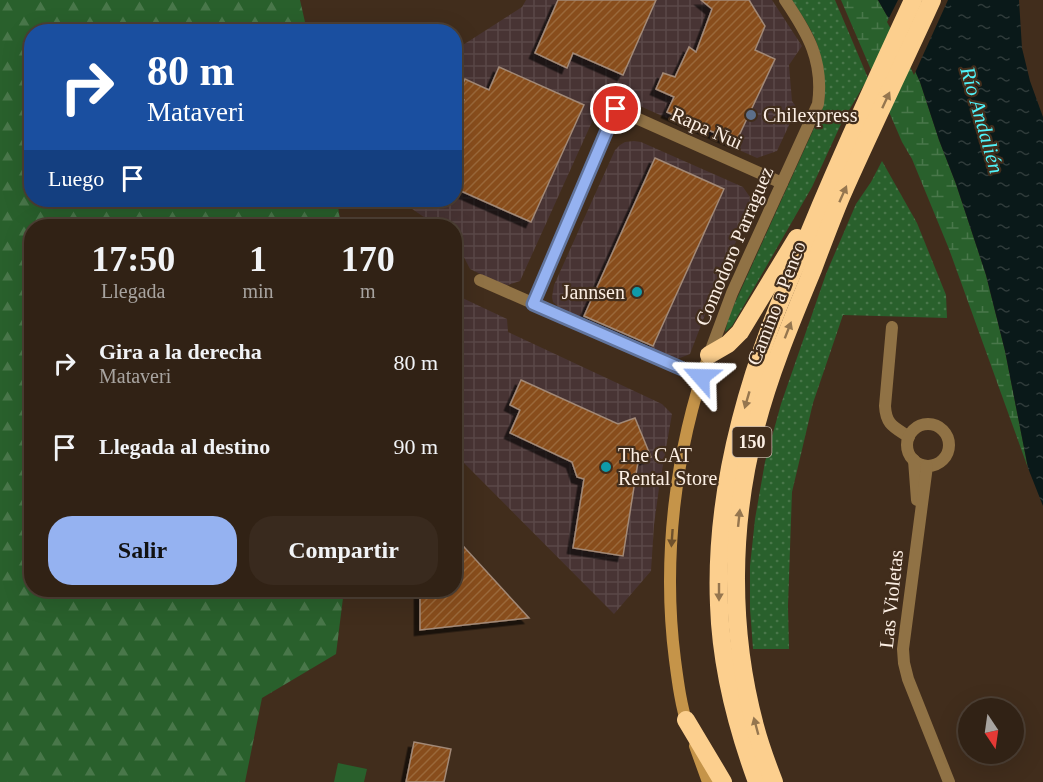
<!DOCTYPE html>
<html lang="es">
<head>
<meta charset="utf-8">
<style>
  :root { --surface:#312215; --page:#392a1e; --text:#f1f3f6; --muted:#a8a4a0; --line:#4c3f34; --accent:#95b2f1 }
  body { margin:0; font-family:"Times New Roman",serif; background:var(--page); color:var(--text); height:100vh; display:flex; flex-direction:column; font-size:22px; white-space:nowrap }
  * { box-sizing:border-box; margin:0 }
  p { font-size:20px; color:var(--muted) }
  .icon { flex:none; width:33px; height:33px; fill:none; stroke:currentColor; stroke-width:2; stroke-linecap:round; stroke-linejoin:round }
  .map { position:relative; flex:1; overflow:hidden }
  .side { position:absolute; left:24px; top:219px; width:438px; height:378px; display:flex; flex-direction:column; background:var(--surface); border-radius:24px; box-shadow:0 6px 24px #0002,0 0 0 2px var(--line) }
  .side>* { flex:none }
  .top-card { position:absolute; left:24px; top:24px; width:438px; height:183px; border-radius:24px; box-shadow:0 6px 24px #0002,0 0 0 2px var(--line); background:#1a4fa0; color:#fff; overflow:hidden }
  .needle { width:39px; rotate:167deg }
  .fabs { position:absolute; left:958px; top:698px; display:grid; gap:12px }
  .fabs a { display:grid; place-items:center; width:66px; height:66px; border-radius:50%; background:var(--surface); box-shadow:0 6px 24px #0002,0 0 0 2px var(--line); font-size:30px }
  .pin { position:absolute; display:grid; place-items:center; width:51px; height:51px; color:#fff; margin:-26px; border:3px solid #fff; border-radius:50%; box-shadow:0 2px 6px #0007 }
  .me { position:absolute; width:66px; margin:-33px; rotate:295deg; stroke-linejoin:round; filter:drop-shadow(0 0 4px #0008) }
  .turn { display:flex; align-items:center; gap:21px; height:126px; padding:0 24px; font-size:27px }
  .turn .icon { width:78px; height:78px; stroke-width:2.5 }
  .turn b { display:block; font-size:42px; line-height:51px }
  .then { display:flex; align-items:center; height:57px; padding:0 24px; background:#0003; gap:12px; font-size:22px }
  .eta { display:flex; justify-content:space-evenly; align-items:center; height:102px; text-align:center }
  .eta b { font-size:36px; font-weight:600; line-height:42px }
  .cta { display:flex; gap:12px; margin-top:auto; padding:12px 24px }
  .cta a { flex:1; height:69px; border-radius:24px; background:var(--accent); color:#111; font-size:24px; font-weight:600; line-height:69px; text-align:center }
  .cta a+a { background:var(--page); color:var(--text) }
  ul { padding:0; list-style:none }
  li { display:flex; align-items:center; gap:18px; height:84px; padding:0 24px }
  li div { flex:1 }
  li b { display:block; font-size:22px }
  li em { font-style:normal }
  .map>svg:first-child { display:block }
</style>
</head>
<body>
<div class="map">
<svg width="1043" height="782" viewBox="0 0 1043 782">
  <defs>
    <pattern id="industrial-grid" width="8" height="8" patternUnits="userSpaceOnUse" patternTransform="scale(1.5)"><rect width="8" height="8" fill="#483434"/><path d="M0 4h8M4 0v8" fill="none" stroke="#5a4848"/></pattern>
    <pattern id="grass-dots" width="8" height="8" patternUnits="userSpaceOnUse" patternTransform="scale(1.5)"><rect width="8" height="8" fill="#29602c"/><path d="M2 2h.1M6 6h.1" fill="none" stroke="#49774a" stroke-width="1.8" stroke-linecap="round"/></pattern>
    <pattern id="forest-firs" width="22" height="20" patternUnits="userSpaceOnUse" patternTransform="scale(1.5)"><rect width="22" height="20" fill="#29602c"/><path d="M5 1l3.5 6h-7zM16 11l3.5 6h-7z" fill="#49774a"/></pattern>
    <pattern id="wetland-marsh" width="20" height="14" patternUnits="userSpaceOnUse" patternTransform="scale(1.5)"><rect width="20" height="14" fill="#29602c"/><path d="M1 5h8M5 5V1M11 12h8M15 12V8" fill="none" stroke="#49774a"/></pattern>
    <pattern id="water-ripples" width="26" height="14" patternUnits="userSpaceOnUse" patternTransform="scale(1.5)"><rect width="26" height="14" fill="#0a1919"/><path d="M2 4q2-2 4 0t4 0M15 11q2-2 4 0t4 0" fill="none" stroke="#2f3b3a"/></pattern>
    <pattern id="building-hatch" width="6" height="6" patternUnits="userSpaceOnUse" patternTransform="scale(1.5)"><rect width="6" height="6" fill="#884d1a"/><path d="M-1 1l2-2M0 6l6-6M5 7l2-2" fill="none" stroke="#9a673b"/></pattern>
    <filter id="shadow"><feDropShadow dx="-5.5" dy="5.5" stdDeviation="0" flood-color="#0009"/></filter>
  </defs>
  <rect width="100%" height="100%" fill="#412d1c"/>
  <g fill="url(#industrial-grid)">
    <polygon points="526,0 772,0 802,46 789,65 792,101 797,108 777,151 757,158 606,91 520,281 505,286 470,269 455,240 454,226 437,226 399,200 454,200 455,50 522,7"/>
    <polygon points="634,141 641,142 743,187 752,200 752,207 718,281 690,354 675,360 561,309 553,302 552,297 554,285 615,150 620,145 625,142"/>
    <polygon points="454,294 507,319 508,332 662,404 672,414 659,488 654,525 651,571 614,614 455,454"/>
  </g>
  <g fill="url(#grass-dots)">
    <path d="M792,0H835L868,78L841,124L812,187L732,326L725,332L729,316L820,115C825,102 826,92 824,78C821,42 811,29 792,0Z"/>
    <polygon points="882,161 917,223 946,295 947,318 843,315 813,403 792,492 788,606 789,649 753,649 750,608 750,566 755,519 765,462 781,404 826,274 856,204 871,182"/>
  </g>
  <polygon fill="url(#forest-firs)" points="0,0 300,0 307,31 32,32 32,200 337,200 341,226 32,226 32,590 344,590 336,654 262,698 245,782 0,782"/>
  <polygon fill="url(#wetland-marsh)" points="841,0 878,0 903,44 920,82 939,140 956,184 986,275 1005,351 1028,468 949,249 912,159 902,142"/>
  <polygon fill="#29602c" points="338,763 367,769 364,782 334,782"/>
  <polygon fill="url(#water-ripples)" points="878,0 1019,0 1022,48 1030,81 1043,117 1043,506 1028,468 1005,351 986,275 956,184 939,140 920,82 903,44"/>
  <polygon fill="#412d1c" points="898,0 948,0 914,75 900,46 887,22"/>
  <g fill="url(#building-hatch)" stroke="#a28977" stroke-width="1.5" filter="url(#shadow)">
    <polygon points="558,0 656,0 623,75 573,53 567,68 535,53"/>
    <polygon points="701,0 749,0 765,26 755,50 775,59 736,142 667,112 674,97 656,89 663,73 675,77 689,47 696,52 712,9"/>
    <polygon points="499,67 584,105 531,222 454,188 454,120 464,100 457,97 465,79 489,90"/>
    <polygon points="655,158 724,189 653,346 584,316"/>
    <polygon points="521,380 618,424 635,418 651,457 638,462 623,556 573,548 584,479 577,477 572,462 510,433 520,410 510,405"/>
    <polygon points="454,536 529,618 420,630 420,590 454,590"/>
    <polygon points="414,742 451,749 444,782 406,782"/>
  </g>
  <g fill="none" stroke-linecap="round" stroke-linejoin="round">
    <g stroke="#907245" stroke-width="12">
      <polyline points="480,280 701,377"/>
      <polyline points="533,304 616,109 782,183"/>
      <path d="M892,327L885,406C886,425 894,427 909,437"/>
      <path d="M709,355L732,293L818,104C824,61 808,34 785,0"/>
      <circle cx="928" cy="445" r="21"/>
      <polyline points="914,460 917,500"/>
      <polyline points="927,466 903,649 904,663 908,679 949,782"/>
    </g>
    <g stroke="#c59449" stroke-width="12">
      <path d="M688,727C681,706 678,683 675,660C662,560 675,450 709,355"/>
      <polyline points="695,746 708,782"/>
    </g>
    <g stroke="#fccf8e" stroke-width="18">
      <polyline points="709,355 728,344 740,332 797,238"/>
      <polyline points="686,720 723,782"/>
      <path d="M757,782C736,725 721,666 719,605C715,510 738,413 771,325C780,302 789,280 799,258C834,170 874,85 913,0"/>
      <path d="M774,782C767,764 760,745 755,726C729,629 730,523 756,426C770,372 792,320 813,269C822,245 831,221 841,197C870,131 902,66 932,0"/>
    </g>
  </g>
  <defs><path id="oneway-solid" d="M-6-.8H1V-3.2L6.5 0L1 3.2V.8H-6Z" transform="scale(1.5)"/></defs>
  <g fill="#95764f">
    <use href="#oneway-solid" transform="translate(886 100) rotate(-65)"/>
    <use href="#oneway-solid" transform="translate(843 194) rotate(-66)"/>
    <use href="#oneway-solid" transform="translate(788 330) rotate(-69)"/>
    <use href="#oneway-solid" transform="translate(747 400) rotate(106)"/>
    <use href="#oneway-solid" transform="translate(739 518) rotate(-84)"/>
    <use href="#oneway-solid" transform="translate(719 592) rotate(90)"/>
    <use href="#oneway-solid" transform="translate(756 726) rotate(-105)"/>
  </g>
  <use fill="#6f512c" href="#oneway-solid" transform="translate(672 538) rotate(94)"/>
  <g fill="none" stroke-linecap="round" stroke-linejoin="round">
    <g stroke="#61749d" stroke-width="15">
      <polyline id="route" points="616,109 533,304 701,377"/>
    </g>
    <use href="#route" stroke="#95b2f1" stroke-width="10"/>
  </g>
  <circle fill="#5c6f8a" stroke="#412d1c" stroke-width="2" cx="751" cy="115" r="6"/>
  <g fill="#0f9aa8" stroke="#412d1c" stroke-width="2">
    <circle cx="637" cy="292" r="6"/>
    <circle cx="606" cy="467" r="6"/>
  </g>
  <g text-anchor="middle" stroke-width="4.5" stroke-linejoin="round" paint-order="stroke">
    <rect fill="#412d1c" stroke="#c4b5a8" stroke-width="1.5" x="732.5" y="427" width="39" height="30" rx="4.5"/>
    <g font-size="18" font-weight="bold" fill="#fcefe4">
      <text x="752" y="448">150</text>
    </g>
    <g font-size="20" fill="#fcefe4" stroke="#412d1c" text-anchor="start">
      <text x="763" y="122">Chilexpress</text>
      <text x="625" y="299" text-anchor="end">Jannsen</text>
      <text x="618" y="462">The CAT<tspan x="618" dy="23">Rental Store</tspan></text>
    </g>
    <g font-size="20" fill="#fcefe4" stroke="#412d1c">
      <text transform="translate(707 128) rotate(24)" y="7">Rapa Nui</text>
      <text transform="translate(734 246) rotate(-67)" y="7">Comodoro Parraguez</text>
      <text transform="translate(776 303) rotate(-69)" y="7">Camino a Penco</text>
      <text transform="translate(891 599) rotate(-84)" y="7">Las Violetas</text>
    </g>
    <g font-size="21" font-style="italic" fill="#50f3fa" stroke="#412d1c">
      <text transform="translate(982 120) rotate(74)" y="7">Río Andalién</text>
    </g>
  </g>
</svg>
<div class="fabs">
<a><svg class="needle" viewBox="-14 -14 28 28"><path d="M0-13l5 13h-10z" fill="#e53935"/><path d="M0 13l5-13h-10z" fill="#a8a4a0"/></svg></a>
</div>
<div class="pin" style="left:616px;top:109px;background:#d93025"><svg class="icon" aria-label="arrive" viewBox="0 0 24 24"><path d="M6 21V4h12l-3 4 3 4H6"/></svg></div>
<svg class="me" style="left:701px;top:377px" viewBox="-20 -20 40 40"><path d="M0-17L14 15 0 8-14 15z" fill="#95b2f1" stroke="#fff" stroke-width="4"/></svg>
<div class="top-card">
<div class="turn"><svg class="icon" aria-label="right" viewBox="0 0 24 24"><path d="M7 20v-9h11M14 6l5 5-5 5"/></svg><div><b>80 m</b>Mataveri</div></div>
<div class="then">Luego<svg class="icon" aria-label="arrive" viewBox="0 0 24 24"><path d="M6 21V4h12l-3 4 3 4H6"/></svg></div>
</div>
<section class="side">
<div class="eta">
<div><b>17:50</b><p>Llegada</p></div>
<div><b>1</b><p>min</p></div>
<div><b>170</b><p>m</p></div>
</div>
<ul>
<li><svg class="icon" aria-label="right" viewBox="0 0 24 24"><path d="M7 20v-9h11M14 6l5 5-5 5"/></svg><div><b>Gira a la derecha</b><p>Mataveri</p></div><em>80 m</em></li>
<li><svg class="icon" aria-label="arrive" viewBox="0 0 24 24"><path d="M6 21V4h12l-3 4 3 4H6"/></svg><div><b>Llegada al destino</b></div><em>90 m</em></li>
</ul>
<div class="cta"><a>Salir</a><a>Compartir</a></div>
</section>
</div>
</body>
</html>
